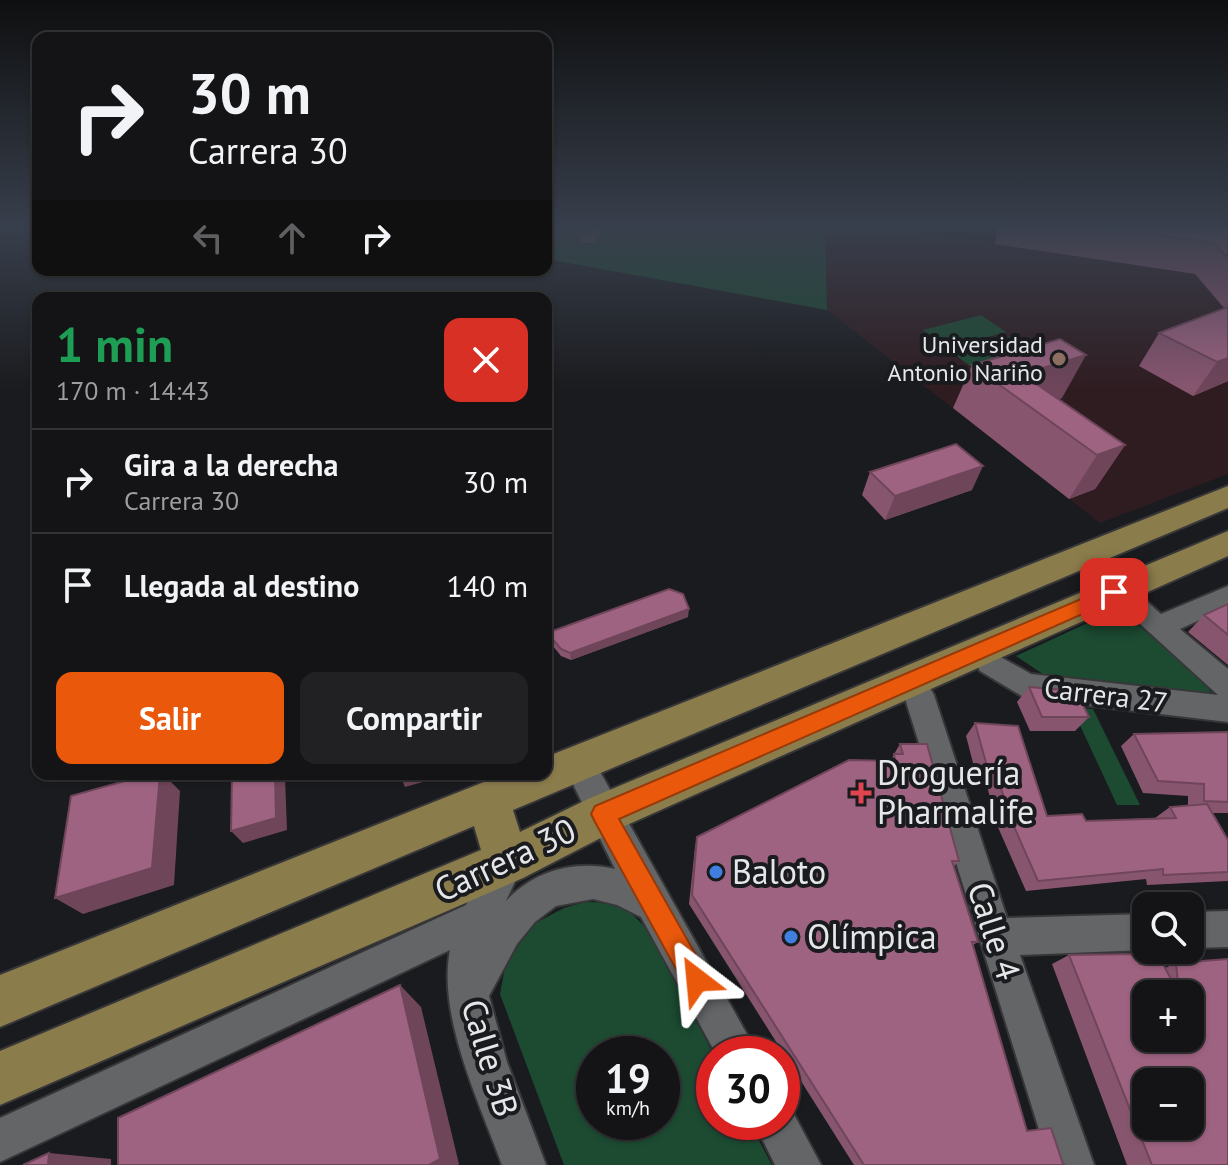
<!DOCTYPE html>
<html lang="es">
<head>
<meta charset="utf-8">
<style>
  :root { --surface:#141416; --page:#212123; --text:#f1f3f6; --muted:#9d9ea1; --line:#333335; --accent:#ea580c }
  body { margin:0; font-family:"PT Sans",sans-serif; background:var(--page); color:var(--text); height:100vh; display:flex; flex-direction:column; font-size:30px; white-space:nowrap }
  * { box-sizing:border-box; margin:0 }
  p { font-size:26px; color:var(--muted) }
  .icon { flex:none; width:44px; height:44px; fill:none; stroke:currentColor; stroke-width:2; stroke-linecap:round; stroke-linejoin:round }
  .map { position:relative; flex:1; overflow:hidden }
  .details { position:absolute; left:32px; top:292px; width:520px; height:488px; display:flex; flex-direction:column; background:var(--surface); border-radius:16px; box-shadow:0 2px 6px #0004,0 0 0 2px var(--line) }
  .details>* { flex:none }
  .hud { position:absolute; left:32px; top:32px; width:520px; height:244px; border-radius:16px; box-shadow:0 2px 6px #0004,0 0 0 2px var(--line); background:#141416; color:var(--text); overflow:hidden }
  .tools { position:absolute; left:1132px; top:892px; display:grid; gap:16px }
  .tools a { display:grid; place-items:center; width:72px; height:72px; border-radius:16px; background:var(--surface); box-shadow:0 2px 6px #0004,0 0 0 2px var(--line); font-size:40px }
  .speed { position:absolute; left:576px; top:1036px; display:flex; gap:16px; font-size:40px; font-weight:700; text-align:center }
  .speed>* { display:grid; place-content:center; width:104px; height:104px; border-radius:50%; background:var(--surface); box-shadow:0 2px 6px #0004,0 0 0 2px var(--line); line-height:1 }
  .speed small { font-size:20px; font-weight:400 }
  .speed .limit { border:12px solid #d22; background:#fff; color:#111 }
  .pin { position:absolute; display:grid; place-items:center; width:68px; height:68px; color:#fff; margin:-34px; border-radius:16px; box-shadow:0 4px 12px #0006 }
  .me { position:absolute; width:88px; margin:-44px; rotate:331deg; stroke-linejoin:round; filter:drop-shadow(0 0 6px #0008) }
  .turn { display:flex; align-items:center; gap:28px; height:168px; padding:0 24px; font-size:36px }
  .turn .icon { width:104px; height:104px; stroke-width:2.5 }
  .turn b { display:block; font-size:56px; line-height:68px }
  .lanes { display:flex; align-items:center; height:76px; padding:0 24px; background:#0003; justify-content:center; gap:40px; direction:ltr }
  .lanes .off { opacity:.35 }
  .round { display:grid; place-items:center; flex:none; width:84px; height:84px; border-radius:16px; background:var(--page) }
  .headline { display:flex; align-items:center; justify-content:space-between; height:136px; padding:0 24px }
  h1 { font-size:48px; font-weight:800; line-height:60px; color:#1e9e55 }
  .cta { display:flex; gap:16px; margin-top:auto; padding:16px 24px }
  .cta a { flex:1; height:92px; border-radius:16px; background:var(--accent); color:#fff; font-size:32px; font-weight:800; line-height:92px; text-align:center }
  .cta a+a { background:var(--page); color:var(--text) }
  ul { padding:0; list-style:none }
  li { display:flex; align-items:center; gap:24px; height:104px; padding:0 24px; border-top:2px solid var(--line) }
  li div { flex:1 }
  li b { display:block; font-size:30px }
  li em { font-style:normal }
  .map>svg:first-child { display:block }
</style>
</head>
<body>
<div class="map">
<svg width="1228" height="1165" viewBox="0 0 1228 1165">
  <rect width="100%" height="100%" fill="#1a1b1e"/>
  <polygon fill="#2f1c21" points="825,227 883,227 1228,279 1228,474 1100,523 827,310"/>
  <g fill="#1c4b32" fill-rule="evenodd">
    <polygon points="546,227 825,227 827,310 546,259"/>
    <polygon points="981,315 1006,332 947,348 923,330"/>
    <polygon points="1011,336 1038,354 977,371 951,352"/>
    <polygon points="1118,609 1206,681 1212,696 1046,676 1016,656"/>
    <polygon points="1072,708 1093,709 1140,805 1117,805"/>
    <path d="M585,902L621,903L646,928L714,1055V1122H749L772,1165H564L500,994L507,956L524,929L564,908ZM594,1054H662V1122H594Z"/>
  </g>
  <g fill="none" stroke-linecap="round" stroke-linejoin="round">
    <g stroke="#373739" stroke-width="4">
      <g id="minor">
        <polygon points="591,227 606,227 593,243 583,243 580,240"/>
        <path d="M1228,586V607L1180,629L1228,669V722L1025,698L980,671L976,663L980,655L990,651L1031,674L1218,695L1115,601L1119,594C1137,588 1148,603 1161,614Z"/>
        <polygon points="919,682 929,686 934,695 1007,918 1146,914 1146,950 1020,955 1094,1165 1050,1165 904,695 909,686"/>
        <path d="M578,747L589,752L758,1054H716L641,917L617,905L593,899L556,906L535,922L517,944L489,996L507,1062L546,1165H502C480,1104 437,1016 450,950L0,1162V1118L466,905L495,850L507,845L519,850L524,862L506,901C535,870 575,860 615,869L562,762L567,752Z"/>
        <polygon points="1228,911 1228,947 1190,948 1190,912"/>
        <polygon points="782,1103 790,1107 821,1165 775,1165 754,1122 782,1122"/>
      </g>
    </g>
    <g stroke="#373739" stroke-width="4">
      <polygon id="major" points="1228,486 1228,508 513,810 520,832 588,799 1228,531 1228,556 618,829 523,878 0,1105 0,1051 481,850 474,826 0,1027 0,975 504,774 546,774 546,757"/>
    </g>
    <use href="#minor" fill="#636567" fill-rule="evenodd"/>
    <use href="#major" fill="#8b7c4c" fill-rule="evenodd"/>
  </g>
  <g fill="#88556f">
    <polygon points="998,227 1228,227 1228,381 1193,396 1139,366 1159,333 1224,308 1195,274 995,244"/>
    <polygon points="972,365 1062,398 1058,399 1125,445 1095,489 1069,499 953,408"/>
    <polygon points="870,472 972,490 885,520 862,495"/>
    <polygon points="1228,604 1228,665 1188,632 1204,615"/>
    <polygon points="688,617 571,660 561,656 548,640 547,633"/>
    <polygon points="1029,687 1089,717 1075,731 1030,731 1017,702"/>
    <polygon points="975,723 1047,816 1086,821 1155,818 1170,807 1188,805 1188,796 1143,793 1121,746 1134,734 1228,732 1228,813 1212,813 1228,840 1228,881 1147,885 1146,879 1026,891 997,825 986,782 978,782 966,736"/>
    <polygon points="900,744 959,861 954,866 978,942 973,945 1027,1131 1063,1164 1065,1165 854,1165 689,904 695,847 697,837 890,761"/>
    <polygon points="1069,955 1165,968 1176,963 1228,1165 1127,1165 1052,964"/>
  </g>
  <g fill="#6f455a">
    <polygon points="1086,355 1062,398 1031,408 1022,374"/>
    <polygon points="1228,358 1228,381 1193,396 1217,362"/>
    <polygon points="1125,445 1095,489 1069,499 1097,455"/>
    <polygon points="983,466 972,490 885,520 895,496"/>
    <polygon points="689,609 688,617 571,660 570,653"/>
    <polygon points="160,774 163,774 180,791 174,885 83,914 55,898"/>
    <polygon points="275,774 282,774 285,777 287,830 243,843 231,831"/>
    <polygon points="426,774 429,774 430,780 405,787 402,780"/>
    <polygon points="400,985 421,1007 459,1164 458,1165 429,1165"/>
    <polygon points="49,1153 111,1159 111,1165 48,1165"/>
  </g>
  <g fill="#9e6381" stroke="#6f455a" stroke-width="2" fill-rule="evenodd">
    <polygon points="1100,227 1228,227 1228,258 1214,243"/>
    <polygon points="1228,307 1228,358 1217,362 1159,333"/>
    <polygon points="1060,339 1086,355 1022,374 1125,445 1097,455 972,365"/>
    <polygon points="956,444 983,466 895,496 870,472"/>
    <polygon points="669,589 683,594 689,609 570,653 561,649 547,633"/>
    <polygon points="1228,604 1228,635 1204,615"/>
    <polygon points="1029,687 1076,691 1089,717 1042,717"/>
    <polygon points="975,723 1018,726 1047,816 1082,814 1086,821 1176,818 1170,807 1207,804 1228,840 1228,872 1163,875 1163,869 1038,881 1008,813 996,770 988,770"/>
    <polygon points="1228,732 1228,802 1204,801 1204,784 1158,781 1134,734"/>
    <polygon points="900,744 927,744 959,861 952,861 978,942 972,942 1027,1131 1051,1128 1063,1164 1065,1165 864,1165 692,895 697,837 849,760 895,761 894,754 903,754"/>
    <polygon points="150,774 160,774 152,868 55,898 71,796"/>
    <polygon points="239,774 275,774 276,818 231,831 232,776"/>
    <polygon points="401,774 426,774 402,780"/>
    <path d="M1135,954L1140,964H1163L1179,994H1146V1038H1190V994H1179L1176,963L1228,959V1165H1152L1069,955ZM1146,1082H1190V1126H1146Z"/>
    <polygon points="400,985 440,1159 429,1165 118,1165 118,1118"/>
    <polygon points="49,1153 48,1165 23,1165"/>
  </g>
  <linearGradient id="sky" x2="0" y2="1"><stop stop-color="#0e0f10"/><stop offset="0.58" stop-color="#383f4c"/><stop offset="1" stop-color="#383f4c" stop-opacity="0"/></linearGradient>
  <rect width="1228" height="390" fill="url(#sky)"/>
  <polygon fill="#ea580c" stroke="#983908" stroke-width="2" points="1114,585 1123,592 1121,597 619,819 710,980 706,989 697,993 687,989 595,822 591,814 595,806"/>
  <circle fill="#8d6e63" stroke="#1a1b1e" stroke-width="3" cx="1059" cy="359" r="8"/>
  <path fill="#e0444e" stroke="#1a1b1e" stroke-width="3" d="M857 781h8v8h8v8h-8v8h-8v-8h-8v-8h8z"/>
  <g fill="#3f7fe0" stroke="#1a1b1e" stroke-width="3">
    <circle cx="716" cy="872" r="8"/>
    <circle cx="791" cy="937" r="8"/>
  </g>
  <g text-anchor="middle" stroke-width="8" stroke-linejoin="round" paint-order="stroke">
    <g font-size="24" fill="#e5e6e8" stroke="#1a1b1e" text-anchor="end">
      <text x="1043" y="353">Universidad<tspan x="1043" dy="28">Antonio Nariño</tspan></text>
    </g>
    <g font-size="28" fill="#e5e6e8" stroke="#1a1b1e">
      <text transform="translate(1106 695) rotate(7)" y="10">Carrera 27</text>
    </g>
    <g font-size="34" fill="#e5e6e8" stroke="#1a1b1e" text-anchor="start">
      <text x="877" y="785">Droguería<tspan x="877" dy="39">Pharmalife</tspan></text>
      <text x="732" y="884">Baloto</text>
      <text x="807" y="949">Olímpica</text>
    </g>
    <g font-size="34" fill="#e5e6e8" stroke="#1a1b1e">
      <text transform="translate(505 860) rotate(-25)" y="12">Carrera 30</text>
      <text transform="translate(994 931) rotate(72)" y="12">Calle 4</text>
      <text transform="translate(490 1058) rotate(73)" y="12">Calle 3B</text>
    </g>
  </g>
</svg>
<div class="tools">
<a><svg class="icon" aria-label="search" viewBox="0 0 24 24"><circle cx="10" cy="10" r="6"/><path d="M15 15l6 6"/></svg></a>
<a>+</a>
<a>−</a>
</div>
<div class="speed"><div>19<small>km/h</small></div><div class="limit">30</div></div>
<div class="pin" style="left:1114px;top:592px;background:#d93025"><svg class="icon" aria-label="arrive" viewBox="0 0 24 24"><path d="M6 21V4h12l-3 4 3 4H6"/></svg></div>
<svg class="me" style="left:697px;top:980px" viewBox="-20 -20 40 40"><path d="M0-17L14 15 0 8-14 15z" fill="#ea580c" stroke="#fff" stroke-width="4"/></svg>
<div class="hud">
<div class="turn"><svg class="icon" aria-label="right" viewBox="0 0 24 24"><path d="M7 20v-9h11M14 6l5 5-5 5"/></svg><div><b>30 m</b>Carrera 30</div></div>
<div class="lanes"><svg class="icon off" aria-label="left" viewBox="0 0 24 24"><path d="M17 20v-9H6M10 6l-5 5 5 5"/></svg><svg class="icon off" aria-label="ahead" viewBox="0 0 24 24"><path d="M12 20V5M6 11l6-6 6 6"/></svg><svg class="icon" aria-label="right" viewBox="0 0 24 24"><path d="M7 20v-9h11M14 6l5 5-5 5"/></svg></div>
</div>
<section class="details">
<div class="headline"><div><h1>1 min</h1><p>170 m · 14:43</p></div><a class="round" style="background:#d93025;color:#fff"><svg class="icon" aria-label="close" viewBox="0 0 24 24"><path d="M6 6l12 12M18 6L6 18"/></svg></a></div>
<ul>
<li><svg class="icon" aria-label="right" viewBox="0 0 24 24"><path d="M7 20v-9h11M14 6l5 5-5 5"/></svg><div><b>Gira a la derecha</b><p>Carrera 30</p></div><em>30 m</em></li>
<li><svg class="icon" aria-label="arrive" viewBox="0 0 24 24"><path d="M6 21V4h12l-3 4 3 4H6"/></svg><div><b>Llegada al destino</b></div><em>140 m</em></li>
</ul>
<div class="cta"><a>Salir</a><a>Compartir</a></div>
</section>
</div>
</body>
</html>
